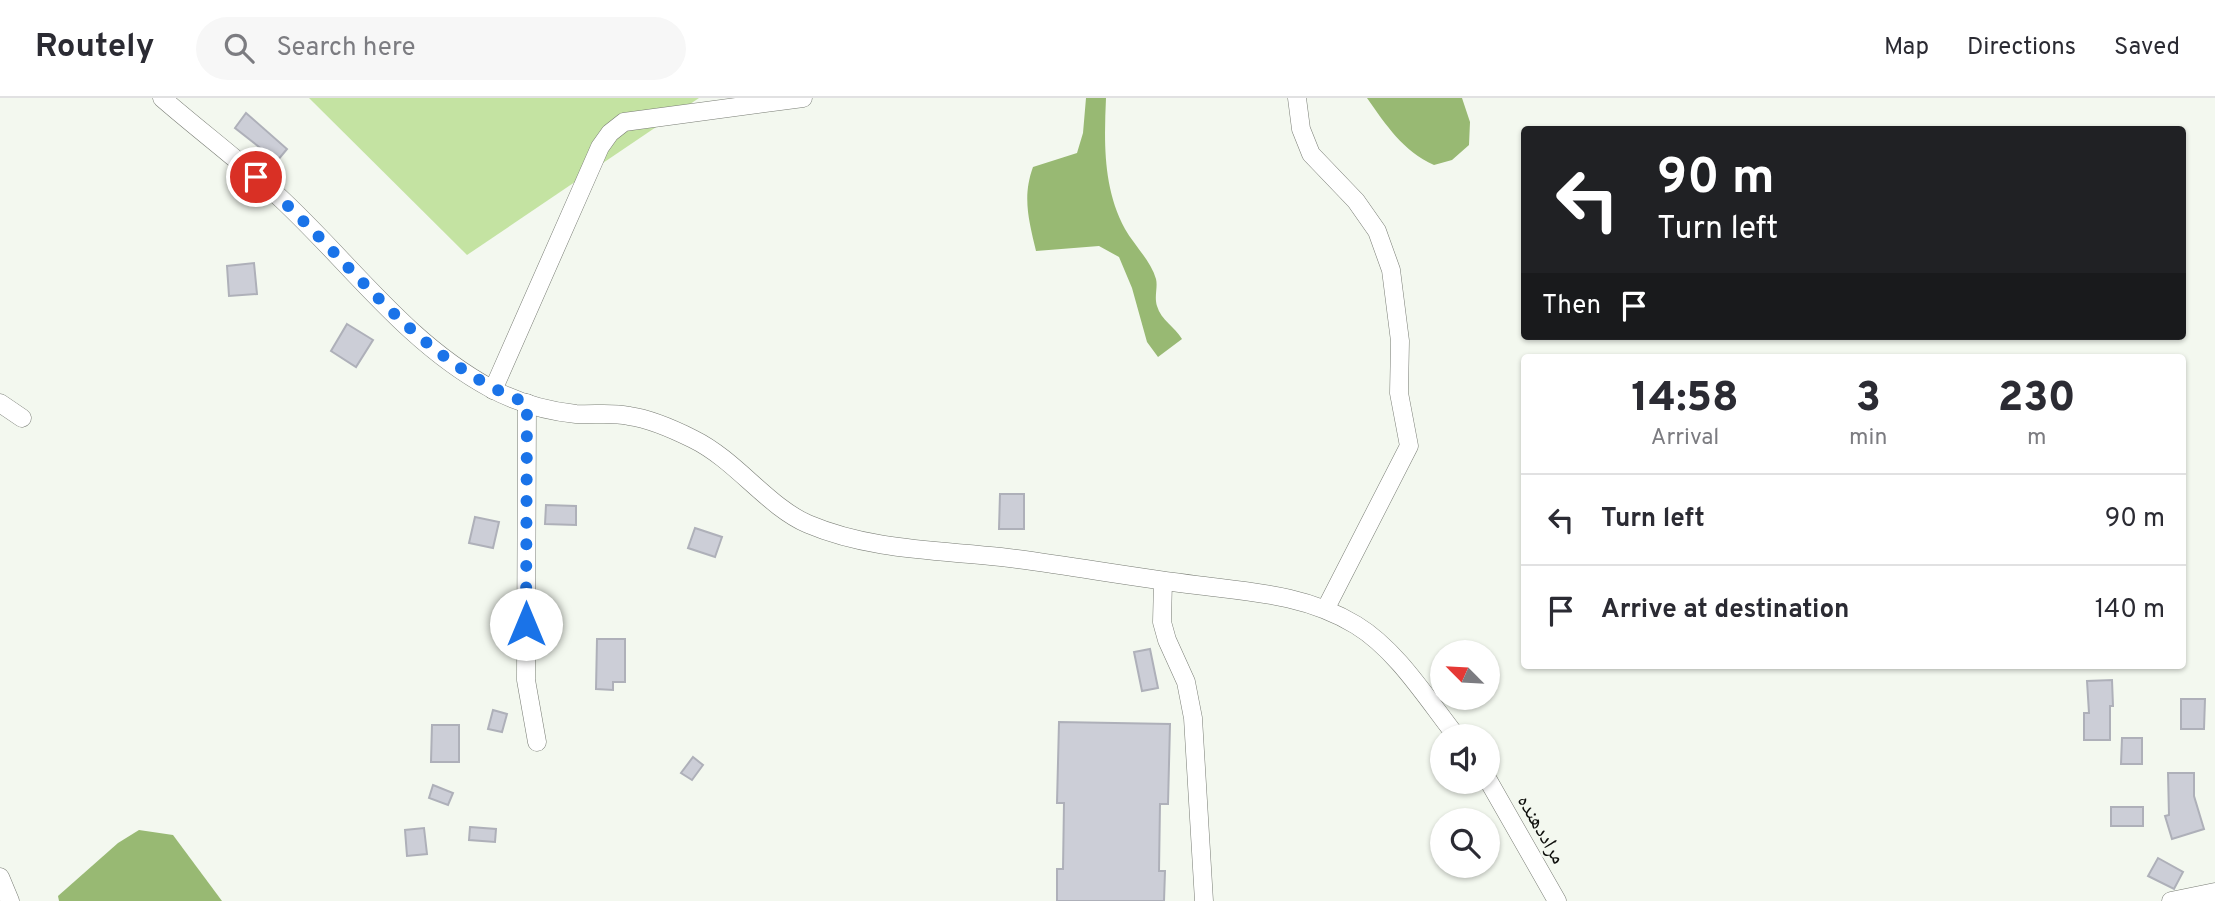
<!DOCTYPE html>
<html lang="en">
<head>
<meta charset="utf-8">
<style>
  :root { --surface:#fff; --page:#f7f7f7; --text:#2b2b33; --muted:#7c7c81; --line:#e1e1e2 }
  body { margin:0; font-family:Overpass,"Noto Naskh Arabic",sans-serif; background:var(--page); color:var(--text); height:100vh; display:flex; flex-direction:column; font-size:26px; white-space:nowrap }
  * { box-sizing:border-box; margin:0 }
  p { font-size:23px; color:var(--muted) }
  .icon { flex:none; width:38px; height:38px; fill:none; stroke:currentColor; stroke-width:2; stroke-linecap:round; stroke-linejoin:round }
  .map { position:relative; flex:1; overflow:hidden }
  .details { position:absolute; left:1521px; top:256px; width:665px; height:315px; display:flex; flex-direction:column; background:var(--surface); border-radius:7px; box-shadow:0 2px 5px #0004 }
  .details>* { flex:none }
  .hud { position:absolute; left:1521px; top:28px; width:665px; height:214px; border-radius:7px; box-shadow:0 2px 5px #0004; background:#202124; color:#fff; overflow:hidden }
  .needle { width:46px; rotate:294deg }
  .buttons { position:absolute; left:1430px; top:542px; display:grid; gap:14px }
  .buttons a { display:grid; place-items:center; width:70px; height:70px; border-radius:50%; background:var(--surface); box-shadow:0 2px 5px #0004; font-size:35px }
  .pin { position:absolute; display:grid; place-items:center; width:60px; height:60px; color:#fff; margin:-30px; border:4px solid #fff; border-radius:50%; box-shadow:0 2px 7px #0007 }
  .me { position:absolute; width:77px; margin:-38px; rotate:0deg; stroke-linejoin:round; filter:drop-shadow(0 0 5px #0008) }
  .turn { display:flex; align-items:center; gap:24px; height:147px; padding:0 21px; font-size:32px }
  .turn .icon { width:91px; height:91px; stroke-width:2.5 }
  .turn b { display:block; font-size:49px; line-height:60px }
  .then { display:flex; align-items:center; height:66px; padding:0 21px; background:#0003; gap:14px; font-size:26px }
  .eta { display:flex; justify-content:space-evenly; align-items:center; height:119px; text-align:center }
  .eta b { font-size:42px; font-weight:800; line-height:49px }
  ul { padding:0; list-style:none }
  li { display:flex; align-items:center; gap:21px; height:91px; padding:0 21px; border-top:2px solid var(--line) }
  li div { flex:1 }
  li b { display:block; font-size:26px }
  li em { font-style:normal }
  header { display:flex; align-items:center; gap:42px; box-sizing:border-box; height:98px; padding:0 35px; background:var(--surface); border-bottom:2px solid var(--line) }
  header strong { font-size:33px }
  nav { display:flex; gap:38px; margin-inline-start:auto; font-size:24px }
  .search { width:490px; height:63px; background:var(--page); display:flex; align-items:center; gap:18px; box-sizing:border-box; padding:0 24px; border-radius:38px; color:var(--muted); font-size:26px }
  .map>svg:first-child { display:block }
</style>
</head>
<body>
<header>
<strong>Routely</strong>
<div class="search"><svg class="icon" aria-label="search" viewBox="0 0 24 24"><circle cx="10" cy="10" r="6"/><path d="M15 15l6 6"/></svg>Search here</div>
<nav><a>Map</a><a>Directions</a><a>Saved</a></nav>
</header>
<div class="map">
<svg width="2215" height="803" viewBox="0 0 2215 803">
  <rect width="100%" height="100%" fill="#f3f8ef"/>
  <polygon fill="#c4e3a2" points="309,0 699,0 467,157"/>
  <g fill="#98b973">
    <path d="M1086,0H1106C1104,45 1103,90 1125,131C1134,147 1151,163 1156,181C1158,189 1154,199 1157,208C1161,222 1175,229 1182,241L1158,259L1147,244L1132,190L1119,159L1099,148L1036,153C1029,123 1022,99 1033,69L1077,55L1083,35Z"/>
    <path d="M1367,0H1462L1470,24L1469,47L1452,62L1434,67C1403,53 1386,27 1367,0Z"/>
    <polygon points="139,732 173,737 222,803 59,803 58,798 118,745"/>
  </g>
  <g fill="#ccced7" stroke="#aeb0b9" stroke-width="2">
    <polygon points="246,15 287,51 277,63 235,30"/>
    <polygon points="254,165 257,196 229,198 227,168"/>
    <polygon points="347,226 373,242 356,269 331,253"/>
    <polygon points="1000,396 1024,396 1024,431 999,431"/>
    <polygon points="546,407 576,408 576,427 545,426"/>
    <polygon points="475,419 499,424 493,450 469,445"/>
    <polygon points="695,430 722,439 715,459 688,450"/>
    <polygon points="597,541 625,541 625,584 613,584 613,592 596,591"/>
    <polygon points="1150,551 1158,590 1142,593 1134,554"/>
    <polygon points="2112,582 2113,608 2110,608 2110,642 2084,642 2084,615 2089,615 2087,583"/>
    <polygon points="2181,601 2205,601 2204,631 2181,631"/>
    <polygon points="493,612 507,616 502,634 488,631"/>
    <polygon points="1059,624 1170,626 1168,706 1160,706 1159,773 1165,773 1164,803 1057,803 1057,771 1063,771 1064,705 1057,705"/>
    <polygon points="432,627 459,627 459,664 431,664"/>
    <polygon points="2122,640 2142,640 2142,666 2121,666"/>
    <polygon points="693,659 703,667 692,682 681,675"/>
    <polygon points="2168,675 2194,675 2194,698 2204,731 2172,741 2165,718 2169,717"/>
    <polygon points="433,687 453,695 448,707 429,700"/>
    <rect x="2111" y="709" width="32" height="19"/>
    <polygon points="470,729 496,731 495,744 469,742"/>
    <polygon points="424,730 427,756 407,758 405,732"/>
    <polygon points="2158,760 2183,774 2174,791 2148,778"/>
  </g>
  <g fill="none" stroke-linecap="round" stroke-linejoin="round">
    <g stroke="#787c74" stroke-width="19">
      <g id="minor">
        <path d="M162,0C200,33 240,63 277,97C348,162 405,244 490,290C516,304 547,313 576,316C594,317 612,314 629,318C651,321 673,331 693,341C736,362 768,409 808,426C869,452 936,452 1001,459C1066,467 1131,479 1196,487C1252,494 1307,497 1356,527C1397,552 1427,601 1457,639"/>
        <polyline points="1297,0 1301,31 1311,56 1356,103 1377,133 1391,172 1400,243 1399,295 1409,348 1326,510"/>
        <polyline points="493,292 600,49 610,35 624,24 803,0"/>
        <polyline points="0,305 22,320"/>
        <polyline points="527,305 526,582 537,644"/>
        <polyline points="1163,483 1162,524 1167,542 1186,584 1193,620 1204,803"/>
        <polyline points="1488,682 1557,803"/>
        <polyline points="0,779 10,803"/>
        <polyline points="2171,803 2215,794"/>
      </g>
    </g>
    <use href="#minor" stroke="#fff" stroke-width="18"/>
  </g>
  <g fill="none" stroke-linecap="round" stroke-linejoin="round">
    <path stroke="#1a73e8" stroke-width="12" stroke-dasharray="0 21.6" d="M256,79C348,157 411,260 527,305L526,526"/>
  </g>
  <g text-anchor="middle" stroke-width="5" stroke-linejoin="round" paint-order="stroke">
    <g font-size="21" fill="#0d0e0b" stroke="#f3f8ef">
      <text transform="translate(1542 731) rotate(60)" y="7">مراددهنده</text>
    </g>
  </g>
</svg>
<div class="buttons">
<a><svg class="needle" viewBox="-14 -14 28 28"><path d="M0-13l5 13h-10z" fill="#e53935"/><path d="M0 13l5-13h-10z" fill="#7c7c81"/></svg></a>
<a><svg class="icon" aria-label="sound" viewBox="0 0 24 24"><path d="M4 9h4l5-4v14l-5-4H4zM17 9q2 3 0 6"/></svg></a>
<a><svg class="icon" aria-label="search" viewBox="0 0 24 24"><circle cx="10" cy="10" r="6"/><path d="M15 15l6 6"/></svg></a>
</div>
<div class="pin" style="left:256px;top:79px;background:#d93025"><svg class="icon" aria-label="arrive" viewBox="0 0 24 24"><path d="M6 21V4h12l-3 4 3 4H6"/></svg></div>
<svg class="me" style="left:526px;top:526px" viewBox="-20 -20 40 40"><circle r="19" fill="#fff"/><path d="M0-13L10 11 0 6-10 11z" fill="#1a73e8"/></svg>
<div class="hud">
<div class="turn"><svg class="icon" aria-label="left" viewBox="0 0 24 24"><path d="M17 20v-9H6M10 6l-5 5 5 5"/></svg><div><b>90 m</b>Turn left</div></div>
<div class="then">Then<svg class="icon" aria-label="arrive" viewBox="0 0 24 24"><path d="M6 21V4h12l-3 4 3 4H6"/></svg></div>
</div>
<section class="details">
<div class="eta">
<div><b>14:58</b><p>Arrival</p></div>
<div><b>3</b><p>min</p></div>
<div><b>230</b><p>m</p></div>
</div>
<ul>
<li><svg class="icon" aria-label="left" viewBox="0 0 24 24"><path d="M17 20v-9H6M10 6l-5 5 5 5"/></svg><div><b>Turn left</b></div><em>90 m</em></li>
<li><svg class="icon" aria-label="arrive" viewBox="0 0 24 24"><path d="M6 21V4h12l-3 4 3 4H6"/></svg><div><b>Arrive at destination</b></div><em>140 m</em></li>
</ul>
</section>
</div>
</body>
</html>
